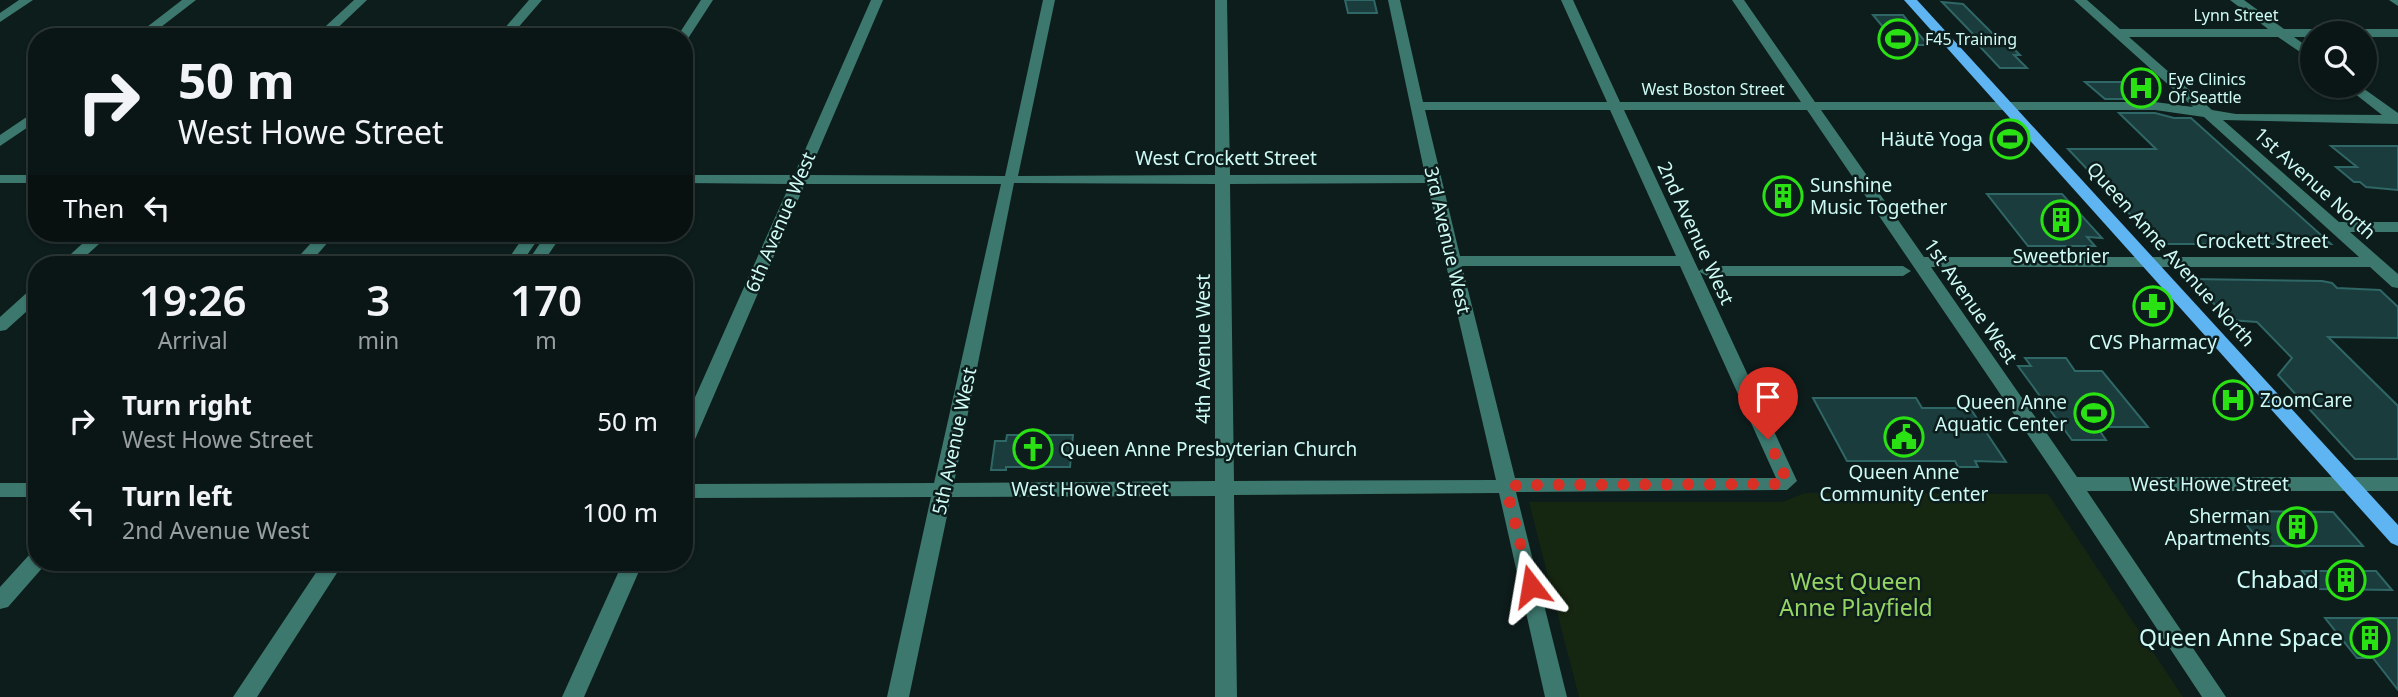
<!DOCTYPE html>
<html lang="en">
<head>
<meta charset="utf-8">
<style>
  :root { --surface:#0a1615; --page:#182322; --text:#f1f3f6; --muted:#999fa0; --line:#2a3534 }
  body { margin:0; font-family:"Noto Sans",sans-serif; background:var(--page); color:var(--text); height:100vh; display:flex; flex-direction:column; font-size:26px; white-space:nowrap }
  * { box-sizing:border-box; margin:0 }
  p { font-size:23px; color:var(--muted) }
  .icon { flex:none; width:38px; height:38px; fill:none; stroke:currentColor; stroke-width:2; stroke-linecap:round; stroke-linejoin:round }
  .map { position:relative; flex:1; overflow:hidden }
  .drawer { position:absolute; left:28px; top:256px; width:665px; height:315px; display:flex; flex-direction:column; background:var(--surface); border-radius:28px; box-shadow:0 2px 5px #0004,0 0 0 2px var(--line) }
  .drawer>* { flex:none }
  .banner { position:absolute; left:28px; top:28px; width:665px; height:214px; border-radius:28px; box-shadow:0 2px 5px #0004,0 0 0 2px var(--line); background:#0a1615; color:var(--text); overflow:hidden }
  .controls { position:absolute; left:2300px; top:21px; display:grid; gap:14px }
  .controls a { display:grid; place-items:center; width:77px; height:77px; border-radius:50%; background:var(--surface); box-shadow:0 2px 5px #0004,0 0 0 2px var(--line); font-size:35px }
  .pin { position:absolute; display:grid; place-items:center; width:60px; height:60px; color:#fff; margin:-72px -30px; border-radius:50% 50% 50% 0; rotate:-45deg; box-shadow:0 0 7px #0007 }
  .pin .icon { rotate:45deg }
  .me { position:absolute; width:77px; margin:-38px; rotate:346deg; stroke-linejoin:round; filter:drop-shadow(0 0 5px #0008) }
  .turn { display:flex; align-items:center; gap:24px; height:147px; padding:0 35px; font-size:32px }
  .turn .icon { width:91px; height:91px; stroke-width:2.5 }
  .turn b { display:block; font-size:49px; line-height:60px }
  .then { display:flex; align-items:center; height:66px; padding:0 35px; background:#0003; gap:14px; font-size:26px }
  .eta { display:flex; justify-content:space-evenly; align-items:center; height:119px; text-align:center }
  .eta b { font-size:42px; font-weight:600; line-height:49px }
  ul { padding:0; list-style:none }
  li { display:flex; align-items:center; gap:21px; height:91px; padding:0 35px }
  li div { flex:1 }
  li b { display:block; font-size:26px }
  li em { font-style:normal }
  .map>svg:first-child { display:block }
</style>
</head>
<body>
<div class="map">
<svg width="2398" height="697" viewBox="0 0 2398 697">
  <rect width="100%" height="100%" fill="#0d1d1c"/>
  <polygon fill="#162711" points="1805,493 2048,494 2183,697 1579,697 1529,502 1782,502"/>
  <g fill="#1b3c3c" stroke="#2f6666" stroke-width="2">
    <polygon points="1345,0 1374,0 1377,13 1348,13"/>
    <polygon points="1942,2 1963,4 1993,34 1998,34 2006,41 2020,55 2014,55 2027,68 2000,68 1969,35 1974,35"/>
    <polygon points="1873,15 1903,15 1928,45 1898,45"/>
    <polygon points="2085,82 2135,82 2154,99 2105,99"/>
    <polygon points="2119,113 2155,113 2174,118 2191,118 2331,244 2158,244 2068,149 2156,149"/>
    <polygon points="2331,146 2398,146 2398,190 2366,187 2360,182 2354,182 2336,167 2357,167"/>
    <polygon points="1987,194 2062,194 2102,238 2087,237 2095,246 2028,246"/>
    <polygon points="2191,279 2322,281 2332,283 2337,288 2380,290 2398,307 2398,338 2328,337 2398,406 2398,459 2355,459 2278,375 2292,358 2257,322 2229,320"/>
    <polygon points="2025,358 2066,358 2075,371 2102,371 2148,427 2097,427 2106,440 2072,440 2018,366 2031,366"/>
    <polygon points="1813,398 1916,398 1922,408 1970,408 2006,462 1975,461 1978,467 1958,467 1955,461 1847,461"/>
    <polygon points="1007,435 1073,435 1070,467 1006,467 1006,470 991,470 995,441 1006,441"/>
    <polygon points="2236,511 2333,512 2363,546 2263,546"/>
    <polygon points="2302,571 2376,571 2392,590 2317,589"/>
    <polygon points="2325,618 2398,618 2398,690 2373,658 2357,658"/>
  </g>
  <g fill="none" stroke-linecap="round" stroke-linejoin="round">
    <g fill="#3c786e" fill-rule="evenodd">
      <polygon points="19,0 33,0 0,22 0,13"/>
      <polygon points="182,0 196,0 148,37 134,37"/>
      <polygon points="354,0 367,0 328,37 314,37"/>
      <polygon points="529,0 542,0 510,37 497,37"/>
      <polygon points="701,0 713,0 687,40 677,37"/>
      <path d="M871,0H883L808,175L1005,176L1043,0H1055L1018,176L1215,175V0H1227L1230,175H1425L1388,0H1400L1423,102H1607L1561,0H1573L1620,102H1801L1732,0H1744L1815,102H2155L2193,107L2074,0H2087L2120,29H2268L2230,0H2244L2284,29H2398V37H2364V33H2312V37H2294L2312,50V60L2278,37H2129L2212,110L2236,114L2382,115L2345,86H2360L2398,113V124L2223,120L2339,222H2398V232H2350L2398,274V288L2392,287L2370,267H1931L2077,477H2398V491H2087L2226,697H2202L2056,476L1807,110H1624L1699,271L1707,266H1903L1911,271L1903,276H1707L1700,272L1797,481L1787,490L1516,492L1567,697H1545L1499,493L1234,495L1237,697H1215V496L951,497L909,697H887L931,497L684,498V484L934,483L1001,184H805L693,444L691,449L684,451V422L790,184L684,183V175H794ZM1425,110H1610L1676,256H1460ZM1821,110H2155L2204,117L2359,257H1924ZM1014,183L1215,184V481L954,483ZM1427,183L1496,480L1234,481L1230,184ZM1462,266H1680L1776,478H1515Z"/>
      <polygon points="2389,0 2398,0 2398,6"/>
      <polygon points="37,110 37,121 0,146 0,135"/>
      <rect x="0" y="175" width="37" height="8"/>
      <polygon points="94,233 111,233 77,264 60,264"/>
      <polygon points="320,233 336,233 309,264 292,264"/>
      <polygon points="526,233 542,233 521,264 505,264"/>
      <polygon points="547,233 563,233 542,264 526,264"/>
      <polygon points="37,288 37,302 6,330 0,331 0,317 31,289"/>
      <rect x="0" y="483" width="37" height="14"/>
      <polygon points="37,552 37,562 46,562 44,566 8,607 0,609 0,587 30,554"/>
      <polygon points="323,562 344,562 257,697 233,697"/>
      <polygon points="623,562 643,562 584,697 562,697"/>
    </g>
    <polygon fill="#5eb5f2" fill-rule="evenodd" points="1904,0 1917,0 2398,525 2398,546 2391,543"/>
  </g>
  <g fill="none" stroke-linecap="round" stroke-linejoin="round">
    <polyline stroke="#d93025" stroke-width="12" stroke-dasharray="0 21.6" points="1531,586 1508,495 1515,492 1516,485 1785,484 1786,478 1768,439"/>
  </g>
  <defs>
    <g id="stadium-ring" transform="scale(2.0125)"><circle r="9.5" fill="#0d1d1c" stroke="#2ae213" stroke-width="1.5"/><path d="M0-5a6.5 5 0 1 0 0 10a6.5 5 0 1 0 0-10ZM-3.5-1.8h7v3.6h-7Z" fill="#2ae213"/></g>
    <g id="hospital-ring" transform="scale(2.0125)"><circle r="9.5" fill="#0d1d1c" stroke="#2ae213" stroke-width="1.5"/><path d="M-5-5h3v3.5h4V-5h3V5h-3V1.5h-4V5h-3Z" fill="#2ae213"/></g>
    <g id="building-ring" transform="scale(2.0125)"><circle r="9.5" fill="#0d1d1c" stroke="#2ae213" stroke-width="1.5"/><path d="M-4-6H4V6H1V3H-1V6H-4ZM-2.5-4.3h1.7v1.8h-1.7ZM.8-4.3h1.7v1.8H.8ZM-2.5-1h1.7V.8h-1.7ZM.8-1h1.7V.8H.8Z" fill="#2ae213"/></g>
    <g id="pharmacy-ring" transform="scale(2.0125)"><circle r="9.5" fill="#0d1d1c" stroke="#2ae213" stroke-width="1.5"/><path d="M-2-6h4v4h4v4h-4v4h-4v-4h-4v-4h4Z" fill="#2ae213"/></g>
    <g id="civic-ring" transform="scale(2.0125)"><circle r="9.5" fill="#0d1d1c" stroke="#2ae213" stroke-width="1.5"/><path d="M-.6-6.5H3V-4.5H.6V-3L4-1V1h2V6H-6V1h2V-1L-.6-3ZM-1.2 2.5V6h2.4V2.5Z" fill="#2ae213"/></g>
    <g id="church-ring" transform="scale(2.0125)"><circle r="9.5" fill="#0d1d1c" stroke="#2ae213" stroke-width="1.5"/><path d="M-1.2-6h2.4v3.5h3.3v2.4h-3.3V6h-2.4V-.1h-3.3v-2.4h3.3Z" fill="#2ae213"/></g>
  </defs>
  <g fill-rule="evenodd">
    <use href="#stadium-ring" x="1898" y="39"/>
    <use href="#hospital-ring" x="2141" y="88"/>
    <use href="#stadium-ring" x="2010" y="139"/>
    <use href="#building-ring" x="1783" y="196"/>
    <use href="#building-ring" x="2061" y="220"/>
    <use href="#pharmacy-ring" x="2153" y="306"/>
    <use href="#hospital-ring" x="2233" y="400"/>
    <use href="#stadium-ring" x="2094" y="413"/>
    <use href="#civic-ring" x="1904" y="437"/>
    <use href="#church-ring" x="1033" y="449"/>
    <use href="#building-ring" x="2297" y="527"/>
    <use href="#building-ring" x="2346" y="580"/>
    <use href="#building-ring" x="2370" y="638"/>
  </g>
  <g text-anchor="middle" stroke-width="5" stroke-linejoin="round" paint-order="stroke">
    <g font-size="16" fill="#cefbf6" stroke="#0d1d1c">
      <text x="2236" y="21">Lynn Street</text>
      <text x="1713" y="95">West Boston Street</text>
    </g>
    <g font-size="16" fill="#cefbf6" stroke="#0d1d1c" text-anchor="start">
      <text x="1925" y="45">F45 Training</text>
      <text x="2168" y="85">Eye Clinics<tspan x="2168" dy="18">Of Seattle</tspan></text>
    </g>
    <g font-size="19" fill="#cefbf6" stroke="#0d1d1c" text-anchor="end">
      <text x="1983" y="146">Häutē Yoga</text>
      <text x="1810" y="192" text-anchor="start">Sunshine<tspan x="1810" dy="22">Music Together</tspan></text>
      <text x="2061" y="263" text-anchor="middle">Sweetbrier</text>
      <text x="2153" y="349" text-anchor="middle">CVS Pharmacy</text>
      <text x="2260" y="407" text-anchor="start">ZoomCare</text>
      <text x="2067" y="409">Queen Anne<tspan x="2067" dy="22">Aquatic Center</tspan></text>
      <text x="1060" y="456" text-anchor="start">Queen Anne Presbyterian Church</text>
      <text x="1904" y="479" text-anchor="middle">Queen Anne<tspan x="1904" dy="22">Community Center</tspan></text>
      <text x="2270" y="523">Sherman<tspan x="2270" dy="22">Apartments</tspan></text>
    </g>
    <g font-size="19" fill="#cefbf6" stroke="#0d1d1c">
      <text x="1226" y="165">West Crockett Street</text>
      <text transform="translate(2315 183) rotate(42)" y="7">1st Avenue North</text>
      <text transform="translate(780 222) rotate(-67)" y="7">6th Avenue West</text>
      <text transform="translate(1696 233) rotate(65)" y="7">2nd Avenue West</text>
      <text transform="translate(1448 240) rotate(77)" y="7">3rd Avenue West</text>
      <text x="2262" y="248">Crockett Street</text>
      <text transform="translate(2171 254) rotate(48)" y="7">Queen Anne Avenue North</text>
      <text transform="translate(1971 301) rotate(55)" y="7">1st Avenue West</text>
      <text transform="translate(1203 349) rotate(-90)" y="7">4th Avenue West</text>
      <text transform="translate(954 441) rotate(-78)" y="7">5th Avenue West</text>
      <text x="2210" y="491">West Howe Street</text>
      <text x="1090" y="496">West Howe Street</text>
    </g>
    <g font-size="23" fill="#cefbf6" stroke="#0d1d1c" text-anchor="end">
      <text x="2319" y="588">Chabad</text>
      <text x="2343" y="646">Queen Anne Space</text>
    </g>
    <g font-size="23" fill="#96d461" stroke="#0d1d1c">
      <text x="1856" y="590">West Queen<tspan x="1856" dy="26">Anne Playfield</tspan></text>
    </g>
  </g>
</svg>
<div class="controls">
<a><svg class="icon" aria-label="search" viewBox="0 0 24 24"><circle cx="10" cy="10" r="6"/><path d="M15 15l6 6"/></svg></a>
</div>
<div class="pin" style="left:1768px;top:439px;background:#d93025"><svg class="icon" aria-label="arrive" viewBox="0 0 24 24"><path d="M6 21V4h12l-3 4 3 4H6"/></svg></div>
<svg class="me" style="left:1531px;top:586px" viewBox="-20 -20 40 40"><path d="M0-17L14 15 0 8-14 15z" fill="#d93025" stroke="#fff" stroke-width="4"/></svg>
<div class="banner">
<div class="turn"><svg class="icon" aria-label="right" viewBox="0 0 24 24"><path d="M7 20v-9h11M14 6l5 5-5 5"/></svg><div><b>50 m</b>West Howe Street</div></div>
<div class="then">Then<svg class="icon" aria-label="left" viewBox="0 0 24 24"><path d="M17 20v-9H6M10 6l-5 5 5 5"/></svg></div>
</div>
<section class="drawer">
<div class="eta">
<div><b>19:26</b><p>Arrival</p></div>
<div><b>3</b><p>min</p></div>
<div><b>170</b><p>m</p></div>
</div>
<ul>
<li><svg class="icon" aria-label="right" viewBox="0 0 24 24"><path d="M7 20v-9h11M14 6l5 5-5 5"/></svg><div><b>Turn right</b><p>West Howe Street</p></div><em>50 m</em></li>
<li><svg class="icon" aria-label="left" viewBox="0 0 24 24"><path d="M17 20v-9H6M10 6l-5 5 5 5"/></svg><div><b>Turn left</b><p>2nd Avenue West</p></div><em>100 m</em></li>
</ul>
</section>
</div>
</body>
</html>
